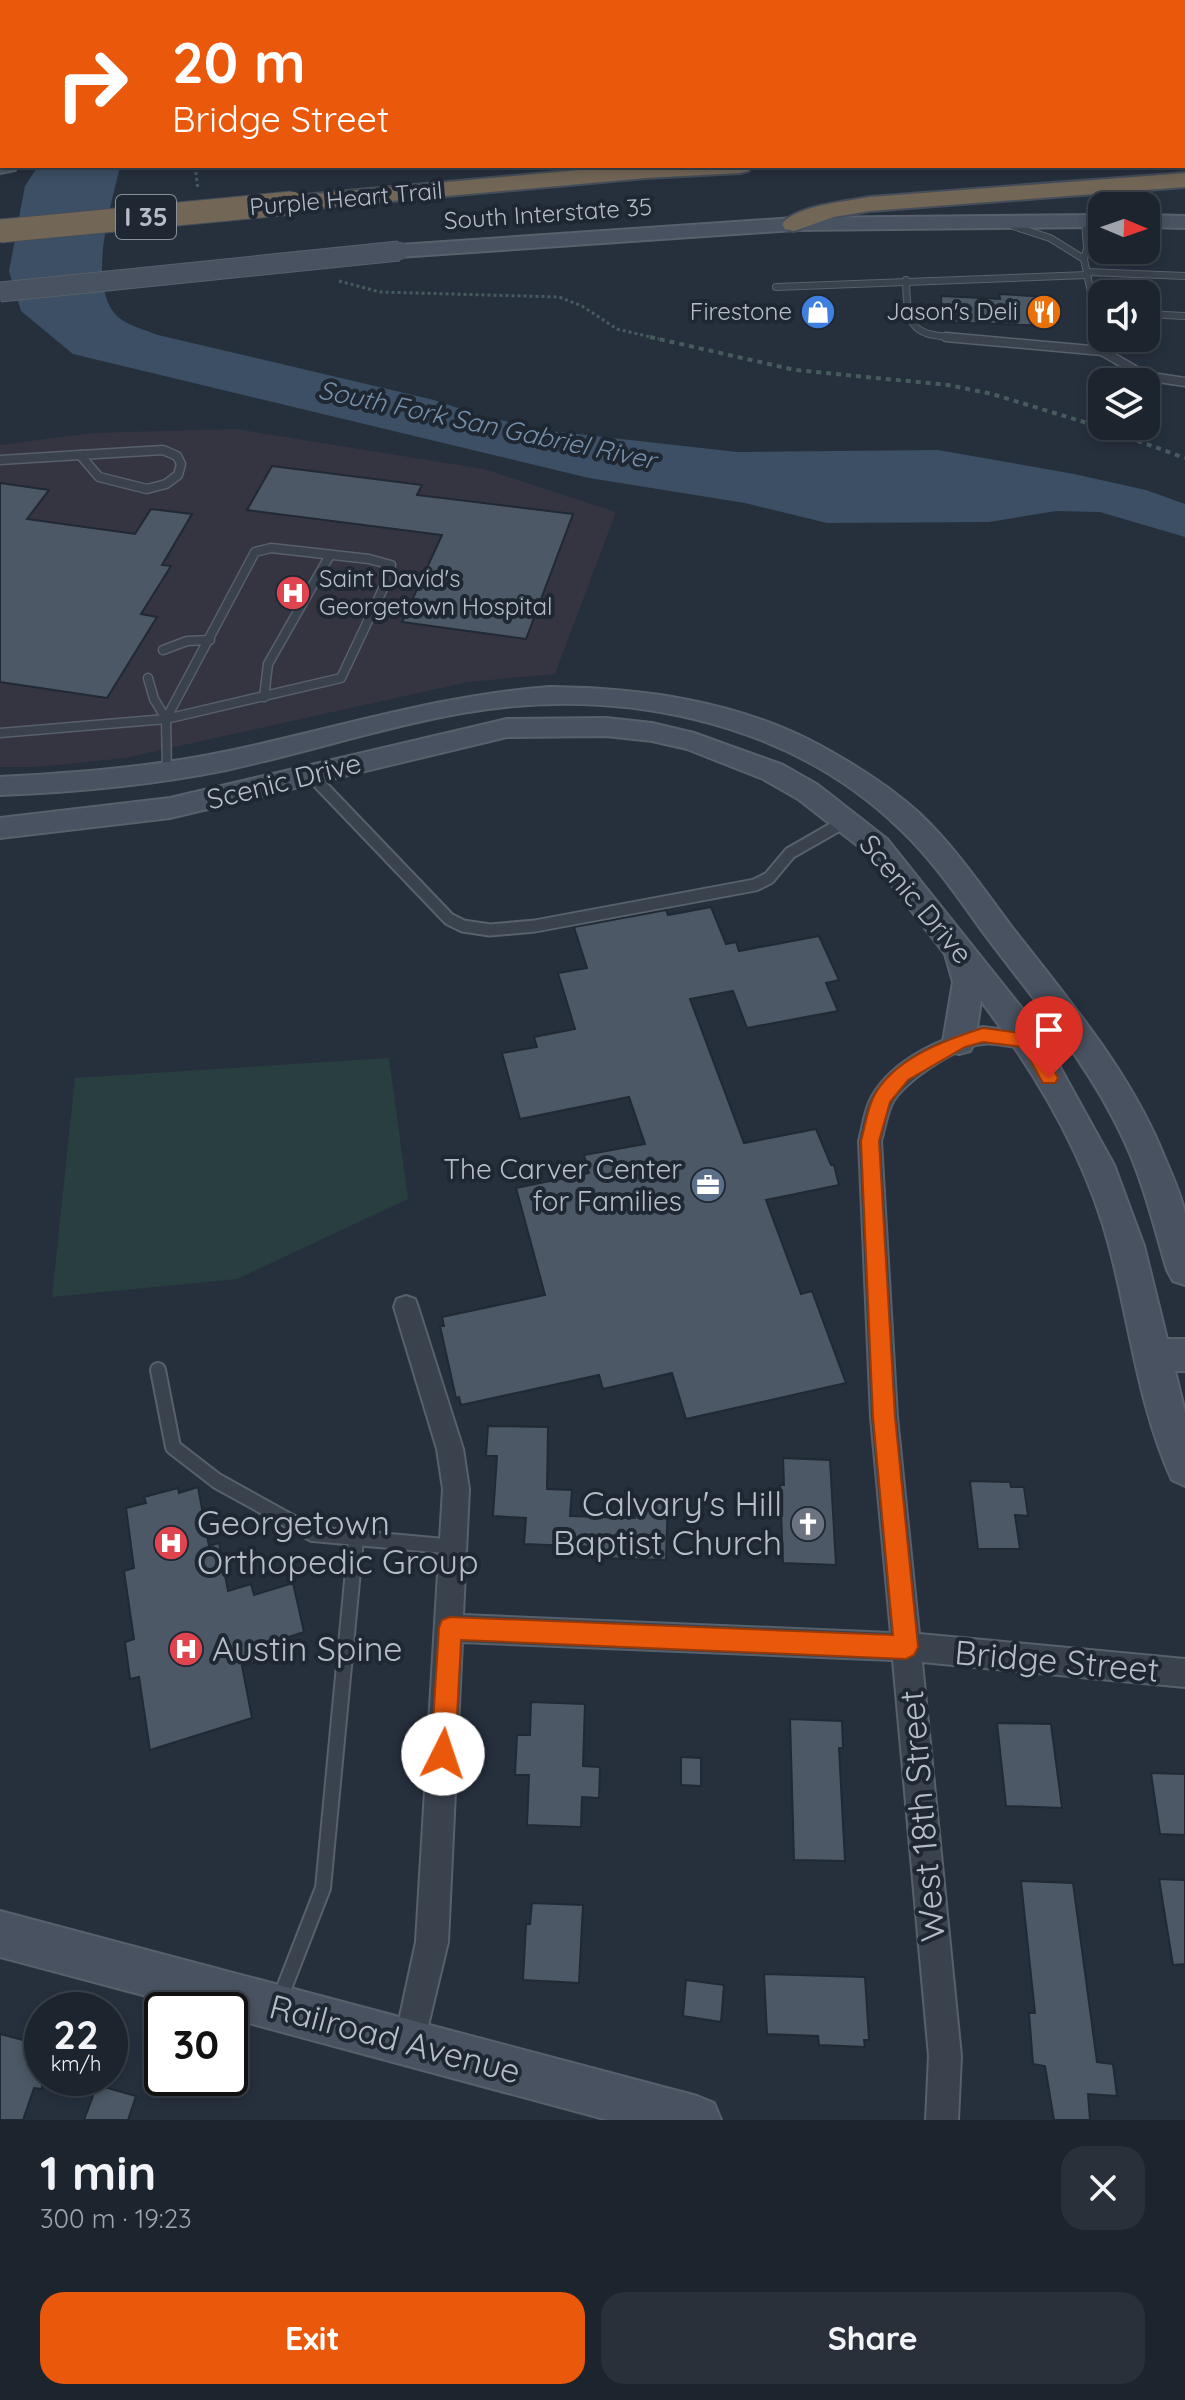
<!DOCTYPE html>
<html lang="en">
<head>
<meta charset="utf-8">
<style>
  :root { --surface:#1c242e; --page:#29303a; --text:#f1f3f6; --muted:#a0a4aa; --line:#3a414a; --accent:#ea580c }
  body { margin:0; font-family:Quicksand,sans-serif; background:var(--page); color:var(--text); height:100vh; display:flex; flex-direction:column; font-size:30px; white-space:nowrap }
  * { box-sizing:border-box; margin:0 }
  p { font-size:26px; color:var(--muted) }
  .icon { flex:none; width:44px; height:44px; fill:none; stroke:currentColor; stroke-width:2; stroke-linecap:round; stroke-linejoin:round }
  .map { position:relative; height:2120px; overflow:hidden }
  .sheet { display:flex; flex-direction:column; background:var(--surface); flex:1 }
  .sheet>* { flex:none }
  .guide { position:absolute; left:0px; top:0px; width:1186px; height:168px; box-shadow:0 4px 12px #0003,0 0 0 2px var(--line); background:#ea580c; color:#fff; overflow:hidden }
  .needle { width:52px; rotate:92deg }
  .buttons { position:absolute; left:1088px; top:192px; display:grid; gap:16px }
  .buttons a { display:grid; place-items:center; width:72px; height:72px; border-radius:16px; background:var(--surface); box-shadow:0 4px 12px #0003,0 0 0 2px var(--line); font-size:40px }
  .speed { position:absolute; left:24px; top:1992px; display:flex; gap:16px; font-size:40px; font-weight:700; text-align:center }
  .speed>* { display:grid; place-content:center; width:104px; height:104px; border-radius:50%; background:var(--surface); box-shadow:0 4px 12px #0003,0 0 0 2px var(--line); line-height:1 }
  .speed small { font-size:20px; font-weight:400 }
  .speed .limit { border:4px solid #111; border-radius:12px; background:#fff; color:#111 }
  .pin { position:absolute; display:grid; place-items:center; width:68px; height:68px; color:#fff; margin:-82px -34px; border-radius:50% 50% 50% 0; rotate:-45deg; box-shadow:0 0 8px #0007 }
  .pin .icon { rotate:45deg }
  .me { position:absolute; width:88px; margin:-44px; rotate:4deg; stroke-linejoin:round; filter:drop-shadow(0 0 6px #0008) }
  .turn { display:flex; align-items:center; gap:28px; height:168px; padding:0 40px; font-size:36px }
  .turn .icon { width:104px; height:104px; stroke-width:2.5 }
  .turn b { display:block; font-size:56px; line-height:68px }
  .round { display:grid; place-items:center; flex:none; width:84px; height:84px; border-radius:24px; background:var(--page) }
  .summary { display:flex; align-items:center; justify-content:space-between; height:136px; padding:0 40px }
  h1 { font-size:48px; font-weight:700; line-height:60px }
  .button { display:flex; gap:16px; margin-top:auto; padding:16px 40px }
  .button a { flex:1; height:92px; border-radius:24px; background:var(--accent); color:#fff; font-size:32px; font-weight:700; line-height:92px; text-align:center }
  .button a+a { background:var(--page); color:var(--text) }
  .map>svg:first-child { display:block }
</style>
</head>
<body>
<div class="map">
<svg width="1185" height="2120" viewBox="0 0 1185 2120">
  <rect width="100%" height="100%" fill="#26303d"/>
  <polygon fill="#353441" points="236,429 484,469 616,512 555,674 468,682 125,758 38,767 0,767 0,445 92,433"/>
  <polygon fill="#293e3f" points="389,1058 408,1199 237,1279 52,1297 75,1078"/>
  <path fill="#3c4f65" d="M38,166H120C112,204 85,286 118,317C129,326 145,330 158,335L434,400L482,416L550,431L737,452L938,450L1074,474L1146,490L1185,504V537L1100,512L1056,511L989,522L827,523L745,503L589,478L73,354L21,311L9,271L25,186Z"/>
  <g fill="#4c5865" stroke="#202934" stroke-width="2">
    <polygon points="999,294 1050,297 1053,326 942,322 941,296 1000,299"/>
    <polygon points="272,466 422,485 417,495 573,514 526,639 402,622 442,535 247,510"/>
    <polygon points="0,483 49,490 27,519 135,534 151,509 192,514 162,565 171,566 141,614 157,617 107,698 0,682"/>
    <polygon points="711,907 726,944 736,942 739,951 819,936 839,980 826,983 838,1011 747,1028 733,991 690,999 744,1143 816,1129 831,1165 834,1165 839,1185 766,1200 801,1294 812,1291 846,1383 686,1419 672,1373 603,1389 599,1375 461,1405 459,1397 456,1398 440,1326 444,1326 442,1317 545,1295 516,1188 589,1173 584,1155 645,1144 629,1097 520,1119 502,1053 537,1047 534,1037 575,1029 558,973 587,968 574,927 666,910 668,915"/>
    <polygon points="488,1426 548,1427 547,1489 572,1490 570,1516 635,1518 637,1499 668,1500 666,1560 596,1558 596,1547 524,1544 526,1518 493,1516 497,1456 486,1456"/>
    <polygon points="783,1458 830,1460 836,1565 783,1563 780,1485 784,1485"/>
    <polygon points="970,1481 1010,1482 1011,1487 1024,1487 1028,1516 1015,1515 1020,1549 978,1549"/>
    <polygon points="198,1487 209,1546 219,1543 228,1591 251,1584 254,1595 293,1583 304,1632 264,1645 266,1659 242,1666 252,1718 150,1750 139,1677 130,1679 125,1642 134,1639 124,1571 134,1568 126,1508 146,1503 144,1497 178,1488 179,1493"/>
    <polygon points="531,1702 585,1704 583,1766 600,1767 599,1798 582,1797 581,1827 527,1825 529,1775 515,1775 517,1735 530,1735"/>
    <polygon points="790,1719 842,1721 843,1748 839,1748 845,1861 794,1860"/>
    <polygon points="997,1723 1051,1724 1062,1808 1006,1806"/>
    <polygon points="681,1757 701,1758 701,1786 681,1785"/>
    <polygon points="1151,1773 1185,1774 1185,1835 1160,1834"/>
    <polygon points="1159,1879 1185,1880 1185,1964 1173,1965"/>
    <polygon points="1021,1881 1073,1883 1097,2062 1113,2064 1117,2096 1088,2094 1090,2120 1054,2120 1045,2066 1033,2064 1029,2013 1035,2013"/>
    <polygon points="532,1903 583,1905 579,1983 523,1980 526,1924 530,1924"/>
    <polygon points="764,1974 865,1977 869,2040 864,2040 865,2047 819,2045 818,2036 767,2034"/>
    <polygon points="686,1980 724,1985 721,2022 683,2016"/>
    <polygon points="0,2034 42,2045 42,2089 34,2088 23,2120 0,2120"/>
    <polygon points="97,2085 136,2096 128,2120 84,2120"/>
  </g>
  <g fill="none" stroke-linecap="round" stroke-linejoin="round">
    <g stroke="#57606b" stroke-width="8">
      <g id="lane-far3">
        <polyline points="864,0 867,2"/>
        <polyline points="722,2 725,0"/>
        <polyline points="888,2 893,0"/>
        <polyline points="1085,221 1087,248 1084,259 1095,312"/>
        <polyline points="1013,226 1050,238 1084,259"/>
        <polyline points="1087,272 1185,276"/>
        <path d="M906,280C907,336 916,334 968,339"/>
        <polyline points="776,287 1087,275"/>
        <polyline points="1146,314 1185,316"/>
        <polyline points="1100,339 1095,312 1102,313"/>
      </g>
    </g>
    <g stroke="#57606b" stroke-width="11">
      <g id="lane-far2">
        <polyline points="946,337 1102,351"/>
        <polyline points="1099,337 1102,351 1145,376 1185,382"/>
        <polygon points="163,450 177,456 181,464 178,475 166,484 147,489 99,477 80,455"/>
        <polyline points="0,460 80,455"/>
        <polygon points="271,548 369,559 391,565 390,574 341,678 166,719 255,552"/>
        <polyline points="163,650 187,641 210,640"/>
        <polyline points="148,678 154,699 166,719"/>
        <polyline points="264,697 268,664 330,555"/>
        <polyline points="166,719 167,771"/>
        <polyline points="0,733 166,719"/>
        <polyline points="311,775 317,781"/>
      </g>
    </g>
    <g stroke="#57606b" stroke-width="15">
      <polyline id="lane-far1" points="315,779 449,919 463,926 490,930 535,926 755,885 769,878 790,853 846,821"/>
    </g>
    <g stroke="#57606b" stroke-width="18">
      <g id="lane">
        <polyline points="158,1370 173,1447 217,1481 313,1534 455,1547"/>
        <polyline points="279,2001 323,1888 356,1539"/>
      </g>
    </g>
    <g stroke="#57606b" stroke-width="4">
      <path id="street" d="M983,1027L1037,1034L1040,1040L1037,1046C1019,1052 1000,1041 982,1044C956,1047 908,1079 894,1100C887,1111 885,1128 881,1141L897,1417L919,1634L1185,1659V1687L922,1662L961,2056L958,2120H926L929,2056L893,1660L462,1642L448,1942L421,2055L410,2060L399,2055L394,2044L416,1942L443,1489L437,1449L394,1307L397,1299L406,1296L415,1299L418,1307L463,1449L469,1489L463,1615L891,1633L871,1417L859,1141C863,1126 865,1107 874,1093C897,1057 943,1038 983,1027Z"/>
    </g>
    <g stroke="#57606b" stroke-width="4">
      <g id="secondary">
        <rect x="1184" y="70" width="1" height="10"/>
        <polygon points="0,161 2,166 17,166 15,170 0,173"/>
        <polygon points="1102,215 1102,227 794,230 399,257 389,251 399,245 794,218"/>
        <polygon points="1146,215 1185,216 1185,228 1146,227"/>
        <path d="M550,687C642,688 737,701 819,745C854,764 889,786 919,813C955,847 984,890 1014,930C1071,1003 1132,1074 1166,1161C1173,1177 1181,1195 1185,1213C1185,1235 1185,1262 1185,1285L1173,1281L1167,1270C1154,1226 1143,1180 1123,1138C1088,1062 1032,998 983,932C957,896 932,859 900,829C786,718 614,686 462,713C382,727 305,753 226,770C152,785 76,792 0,795V777C77,773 154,767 229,751C338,728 438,695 550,687Z"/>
        <path d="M606,718L652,723L694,733L783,765L818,785L887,839L1040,1031L1114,1165L1144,1246L1167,1339H1185V1371H1175L1185,1412V1486L1172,1480C1139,1408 1130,1326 1110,1249C1087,1160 1036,1073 981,1001L975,1042L970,1051L959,1054L948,1051L943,1042L953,982L945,954L867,853L798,799L763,779L687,749L652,741L606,736L507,737L170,818L0,838V818L170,798L507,719Z"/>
        <polygon points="0,1911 697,2096 714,2103 721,2120 608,2120 230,2018 230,2010 199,2010 0,1957"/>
      </g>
    </g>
    <g stroke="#444d58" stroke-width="4">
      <g id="highway">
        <rect x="1184" y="108" width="1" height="14"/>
        <polygon points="623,166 752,166 748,171 740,173 646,178 292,210 284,208 280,203 284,198 292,196"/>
        <path d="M1185,173V187L870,211L834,217L794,231L785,229L782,224C795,206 848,201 870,197Z"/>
      </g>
    </g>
    <g stroke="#475b5d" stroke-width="3" stroke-dasharray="3 3" stroke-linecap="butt">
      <polyline points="382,2 386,0"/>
      <polyline points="195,166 198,189"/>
      <polyline points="339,281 380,292 559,297 582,306 617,329 659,339"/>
    </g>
    <polyline stroke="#475b5d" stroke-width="4" stroke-dasharray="5 5" stroke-linecap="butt" points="650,337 795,370 948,385 992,394 1097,426 1185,458"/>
    <use href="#lane-far3" stroke="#39424d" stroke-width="6"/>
    <use href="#lane-far2" stroke="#39424d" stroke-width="8"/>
    <use href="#lane-far1" stroke="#39424d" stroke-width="11"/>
    <use href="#lane" stroke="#39424d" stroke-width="14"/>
    <use href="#street" fill="#39424d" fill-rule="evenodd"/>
    <use href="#secondary" fill="#485260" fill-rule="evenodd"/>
    <use href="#highway" fill="#726657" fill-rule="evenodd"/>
    <g stroke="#57606b" stroke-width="21" stroke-linecap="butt">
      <polyline id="secondary-bridge" points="0,292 399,251"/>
    </g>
    <g stroke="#444d58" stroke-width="25" stroke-linecap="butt">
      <polyline id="highway-bridge" points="0,231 292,203"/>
    </g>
    <use href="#secondary-bridge" stroke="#485260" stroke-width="19"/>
    <use href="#highway-bridge" stroke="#726657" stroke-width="23"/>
  </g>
  <path fill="#ea580c" stroke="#983908" stroke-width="2" d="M983,1028L1036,1035L1058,1078L1055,1083H1043L1023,1047L983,1042L965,1047L908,1080L890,1102L879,1141L895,1417L918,1647L914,1655L906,1659L461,1640L455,1754L451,1762L443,1766L434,1762L431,1754L439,1628L442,1620L450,1617L893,1635L873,1417L861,1141C865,1127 867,1111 873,1098C892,1059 945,1040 983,1028Z"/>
  <defs>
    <g id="shop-disc" transform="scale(1.8)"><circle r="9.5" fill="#3f7fe0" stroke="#1e2732"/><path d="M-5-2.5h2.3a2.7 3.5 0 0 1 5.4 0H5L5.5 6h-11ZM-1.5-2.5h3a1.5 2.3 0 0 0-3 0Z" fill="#fff"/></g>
    <g id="restaurant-disc" transform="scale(1.8)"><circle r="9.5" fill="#e8710a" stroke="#1e2732"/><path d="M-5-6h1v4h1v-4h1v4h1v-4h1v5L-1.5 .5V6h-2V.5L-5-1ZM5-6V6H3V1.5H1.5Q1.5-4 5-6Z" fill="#fff"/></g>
    <g id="hospital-disc" transform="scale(1.8)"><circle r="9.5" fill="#e0444e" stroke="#1e2732"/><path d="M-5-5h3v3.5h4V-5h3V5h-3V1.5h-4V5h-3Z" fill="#fff"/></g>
    <g id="office-disc" transform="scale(1.8)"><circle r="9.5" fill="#5c6f8a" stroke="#1e2732"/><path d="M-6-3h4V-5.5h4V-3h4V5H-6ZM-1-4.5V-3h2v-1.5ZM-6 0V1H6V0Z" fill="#fff"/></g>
    <g id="church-disc" transform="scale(1.8)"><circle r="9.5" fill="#6b7280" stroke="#1e2732"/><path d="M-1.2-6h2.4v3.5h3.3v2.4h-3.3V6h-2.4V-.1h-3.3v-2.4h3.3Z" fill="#fff"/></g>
  </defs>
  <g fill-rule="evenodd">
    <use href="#shop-disc" x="818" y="312"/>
    <use href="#restaurant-disc" x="1044" y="312"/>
    <use href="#hospital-disc" x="293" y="593"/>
    <use href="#office-disc" x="708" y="1185"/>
    <use href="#church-disc" x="808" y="1524"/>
    <use href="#hospital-disc" x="171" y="1543"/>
    <use href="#hospital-disc" x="186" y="1649"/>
  </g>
  <g text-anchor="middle" stroke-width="8" stroke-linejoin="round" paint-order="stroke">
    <g font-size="24" fill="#b5bdc8" stroke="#1e2732">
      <text transform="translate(346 199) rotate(-5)" y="8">Purple Heart Trail</text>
      <text transform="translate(548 214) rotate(-4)" y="8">South Interstate 35</text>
    </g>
    <g font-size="24" fill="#b5bdc8" stroke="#1e2732" text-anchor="end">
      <text x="792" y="320">Firestone</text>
      <text x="1018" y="320">Jason's Deli</text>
      <text x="319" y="587" text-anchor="start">Saint David's<tspan x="319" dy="28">Georgetown Hospital</tspan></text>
    </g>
    <rect fill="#1e2732" stroke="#88909b" stroke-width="2" x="116" y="195" width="60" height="44" rx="6"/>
    <g font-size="26" font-weight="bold" fill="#b5bdc8">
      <text x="146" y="226">I 35</text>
    </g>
    <g font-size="26" font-style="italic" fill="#778faa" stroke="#1e2732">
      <text transform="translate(487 425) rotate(12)" y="9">South Fork San Gabriel River</text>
    </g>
    <g font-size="28" fill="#b5bdc8" stroke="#1e2732">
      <text transform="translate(284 781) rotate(-14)" y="10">Scenic Drive</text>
      <text transform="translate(916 899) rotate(50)" y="10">Scenic Drive</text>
    </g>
    <g font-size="28" fill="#b5bdc8" stroke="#1e2732" text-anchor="end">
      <text x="682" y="1179">The Carver Center<tspan x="682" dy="32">for Families</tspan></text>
    </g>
    <g font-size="34" fill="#b5bdc8" stroke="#1e2732" text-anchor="start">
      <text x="782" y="1516" text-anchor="end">Calvary's Hill<tspan x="782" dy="39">Baptist Church</tspan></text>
      <text x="197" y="1535">Georgetown<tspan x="197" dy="39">Orthopedic Group</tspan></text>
      <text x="212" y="1661">Austin Spine</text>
    </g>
    <g font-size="34" fill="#b5bdc8" stroke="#1e2732">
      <text transform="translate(1057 1661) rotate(5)" y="12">Bridge Street</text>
      <text transform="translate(922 1816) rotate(-95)" y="12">West 18th Street</text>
      <text transform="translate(395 2039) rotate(15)" y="12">Railroad Avenue</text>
    </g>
  </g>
</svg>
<div class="buttons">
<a><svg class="needle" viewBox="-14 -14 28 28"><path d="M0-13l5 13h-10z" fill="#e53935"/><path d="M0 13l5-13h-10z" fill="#a0a4aa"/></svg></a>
<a><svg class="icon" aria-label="sound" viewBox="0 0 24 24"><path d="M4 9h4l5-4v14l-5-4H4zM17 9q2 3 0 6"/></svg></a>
<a><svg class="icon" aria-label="layers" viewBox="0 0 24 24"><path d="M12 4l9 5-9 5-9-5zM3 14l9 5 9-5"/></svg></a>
</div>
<div class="speed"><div>22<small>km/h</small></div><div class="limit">30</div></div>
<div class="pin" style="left:1049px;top:1078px;background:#d93025"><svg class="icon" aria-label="arrive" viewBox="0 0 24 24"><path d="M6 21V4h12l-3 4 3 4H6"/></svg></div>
<svg class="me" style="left:443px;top:1754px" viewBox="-20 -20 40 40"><circle r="19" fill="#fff"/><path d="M0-13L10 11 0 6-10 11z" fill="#ea580c"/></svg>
<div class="guide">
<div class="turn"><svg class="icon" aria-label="right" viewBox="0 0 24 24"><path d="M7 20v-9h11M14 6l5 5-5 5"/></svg><div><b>20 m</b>Bridge Street</div></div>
</div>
</div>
<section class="sheet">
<div class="summary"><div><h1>1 min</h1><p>300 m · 19:23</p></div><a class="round"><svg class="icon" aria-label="close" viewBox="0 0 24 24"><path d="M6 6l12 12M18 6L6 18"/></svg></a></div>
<div class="button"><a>Exit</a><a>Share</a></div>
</section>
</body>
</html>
